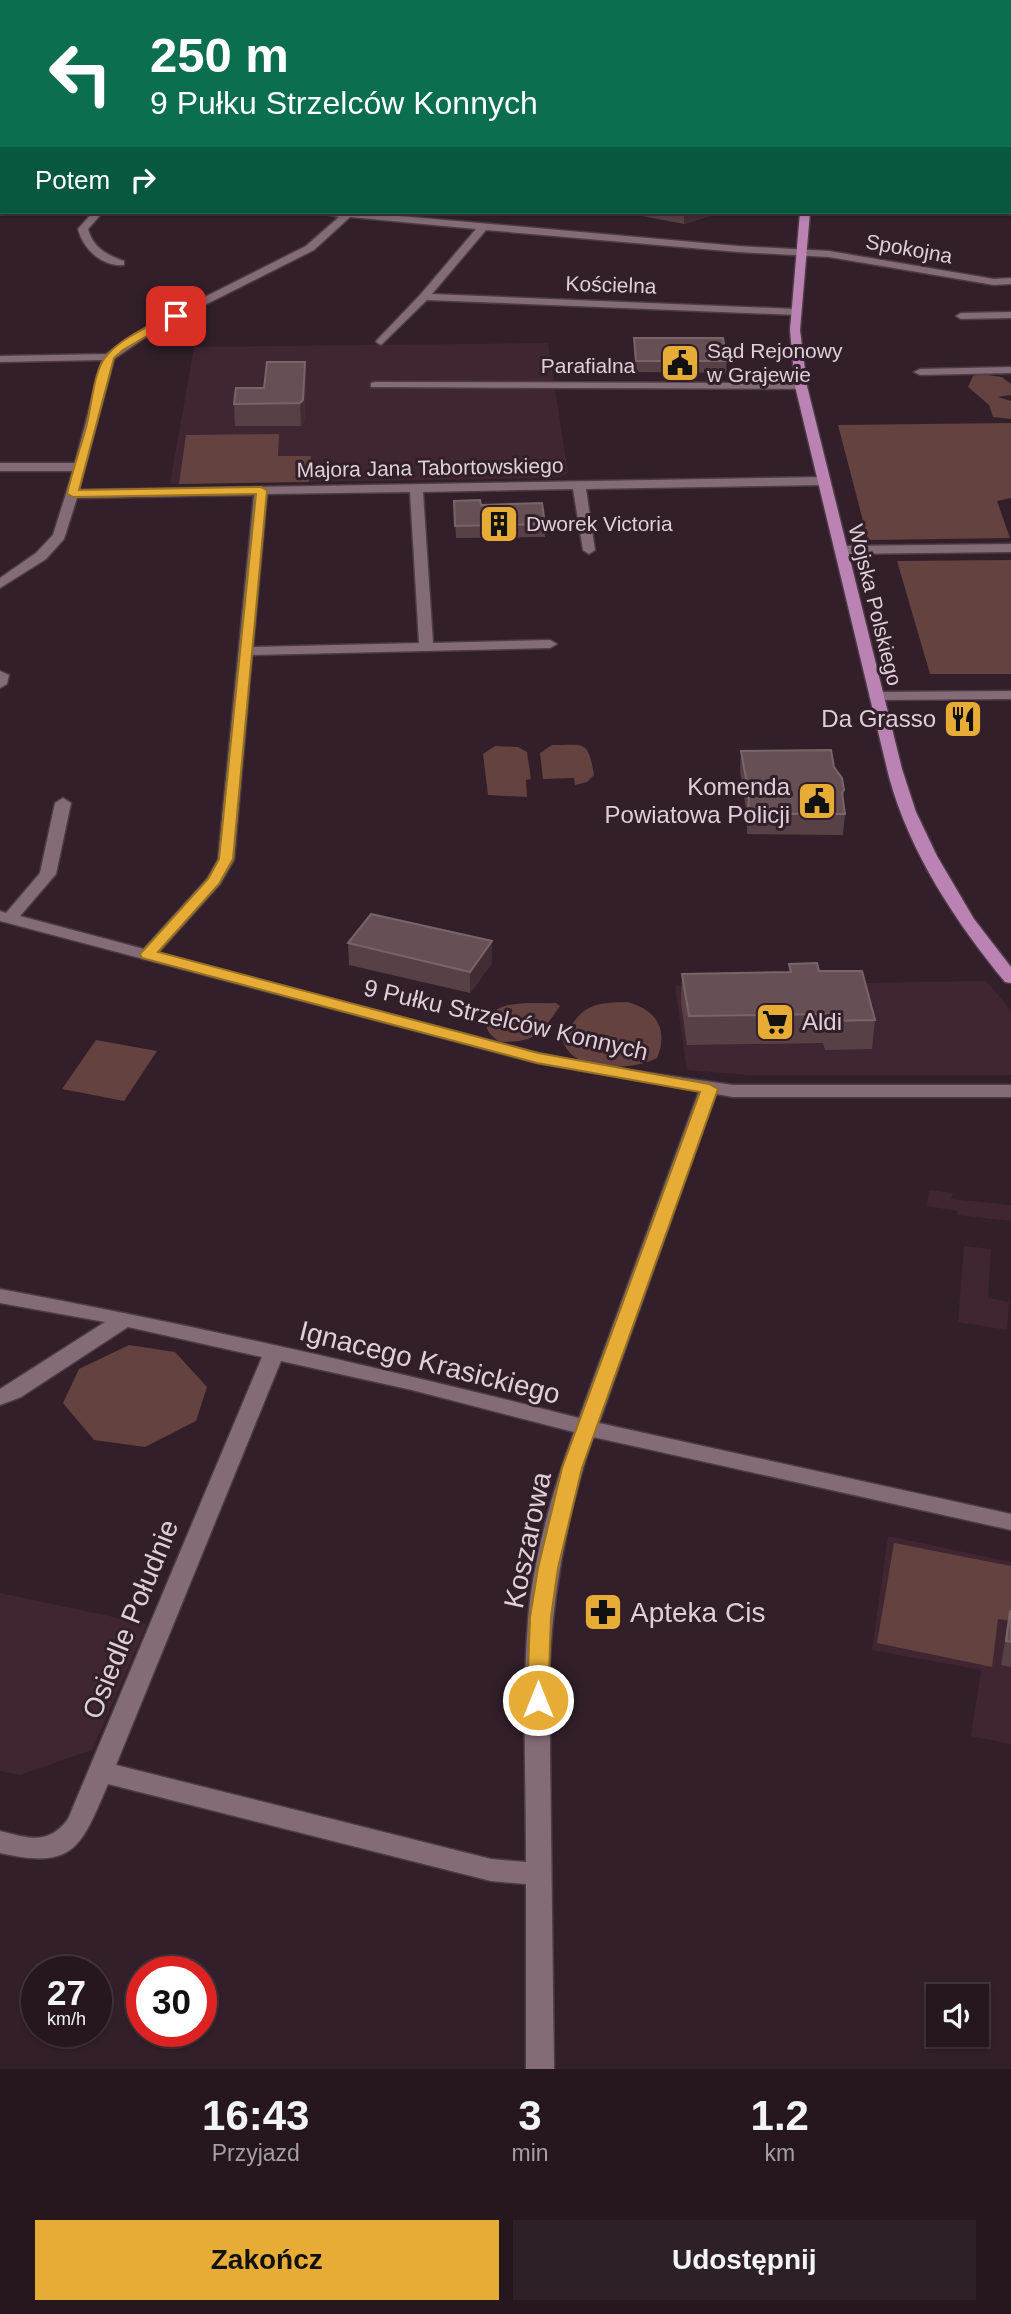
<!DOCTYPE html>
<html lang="pl">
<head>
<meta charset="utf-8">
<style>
  :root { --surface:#26171f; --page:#2e2028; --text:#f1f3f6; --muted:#a49fa4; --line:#42363d; --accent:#e7ac36 }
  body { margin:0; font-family:Arial,sans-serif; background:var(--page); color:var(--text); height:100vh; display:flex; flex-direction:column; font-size:26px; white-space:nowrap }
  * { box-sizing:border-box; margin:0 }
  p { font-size:23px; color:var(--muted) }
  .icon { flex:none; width:38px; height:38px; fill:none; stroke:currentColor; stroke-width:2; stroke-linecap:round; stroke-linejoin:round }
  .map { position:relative; height:2069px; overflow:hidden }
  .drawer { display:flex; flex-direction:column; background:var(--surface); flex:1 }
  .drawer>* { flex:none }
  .banner { position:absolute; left:0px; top:0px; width:1012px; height:214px; box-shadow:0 2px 5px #0004,0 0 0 2px var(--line); background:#0b6e4f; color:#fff; overflow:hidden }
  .buttons { position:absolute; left:926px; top:1984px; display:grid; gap:14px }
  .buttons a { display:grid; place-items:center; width:63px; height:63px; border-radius:0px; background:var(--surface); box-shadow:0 2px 5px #0004,0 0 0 2px var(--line); font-size:35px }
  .speed { position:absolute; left:21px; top:1956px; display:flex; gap:14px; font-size:35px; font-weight:700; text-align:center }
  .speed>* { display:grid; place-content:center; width:91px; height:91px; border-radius:50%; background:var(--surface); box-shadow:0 2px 5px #0004,0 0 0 2px var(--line); line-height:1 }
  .speed small { font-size:18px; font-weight:400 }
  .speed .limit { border:10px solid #d22; background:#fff; color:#111 }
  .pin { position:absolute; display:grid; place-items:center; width:60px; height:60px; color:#fff; margin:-30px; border-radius:14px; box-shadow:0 4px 10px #0006 }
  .me { position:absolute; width:77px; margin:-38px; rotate:0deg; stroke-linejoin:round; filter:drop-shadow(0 0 5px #0008) }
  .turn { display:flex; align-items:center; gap:24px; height:147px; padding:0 35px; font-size:32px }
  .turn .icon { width:91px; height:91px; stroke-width:2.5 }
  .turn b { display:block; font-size:49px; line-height:60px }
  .then { display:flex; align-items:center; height:66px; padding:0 35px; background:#0003; gap:14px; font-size:26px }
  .eta { display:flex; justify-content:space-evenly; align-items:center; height:119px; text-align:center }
  .eta b { font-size:42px; font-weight:700; line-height:49px }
  .action { display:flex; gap:14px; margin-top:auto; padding:14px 35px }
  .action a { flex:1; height:80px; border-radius:0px; background:var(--accent); color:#111; font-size:28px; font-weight:700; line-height:80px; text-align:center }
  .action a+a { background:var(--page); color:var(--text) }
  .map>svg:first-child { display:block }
</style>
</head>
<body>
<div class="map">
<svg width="1011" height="2069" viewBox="0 0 1011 2069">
  <rect width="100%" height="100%" fill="#321f29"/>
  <g fill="#402633">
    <polygon points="548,343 568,473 558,478 170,484 194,347"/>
    <polygon points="986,981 1011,1010 1011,1075 748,1075 687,1070 675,986"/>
    <polygon points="929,1190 953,1193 951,1199 1011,1205 1011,1221 957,1215 957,1211 927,1206"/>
    <polygon points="964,1246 991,1249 988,1298 1009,1302 1007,1330 958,1322"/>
    <polygon points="888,1536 1011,1562 1011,1744 971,1736 981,1670 872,1650"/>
    <polygon points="0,1593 147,1624 92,1750 20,1775 0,1771"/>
  </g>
  <g fill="#64423f">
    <polygon points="980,374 1002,377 1011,384 1011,395 998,397 1011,401 1011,419 993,417 989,405 968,387 973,376"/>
    <polygon points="1011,423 1011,498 997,501 1010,538 868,540 838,425"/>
    <polygon points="279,434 278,456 311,456 309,482 179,484 186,435"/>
    <polygon points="1011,560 1011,674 930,674 897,561"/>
    <path d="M552,745C585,745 588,739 594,775L587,782L575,785L574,778L543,779L540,753Z"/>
    <polygon points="495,746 518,747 527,752 531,779 526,780 527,797 488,795 483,754"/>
    <path d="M627,1002C656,1009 669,1030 657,1058C631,1071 570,1074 562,1038C584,1006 588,1003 627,1002Z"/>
    <path d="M556,1003L560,1006C540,1035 536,1042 500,1042C492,1037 483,1029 488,1020C497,998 536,1004 556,1003Z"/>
    <polygon points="96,1040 157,1051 124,1101 62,1089"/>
    <polygon points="129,1345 175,1352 207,1387 196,1421 145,1447 94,1440 63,1403 79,1369"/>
    <polygon points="894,1543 1011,1566 1011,1621 998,1619 992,1667 877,1643"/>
  </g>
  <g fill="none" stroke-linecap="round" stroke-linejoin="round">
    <g stroke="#4c3c45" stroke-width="3">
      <g id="minor">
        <polygon points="101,0 109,0 99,2"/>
        <polygon points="342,0 351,0 340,2"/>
        <polygon points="0,70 2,70 0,75"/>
        <polygon points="2,150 2,157 0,158 0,151"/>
        <rect x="0" y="181" width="2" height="6"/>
        <path d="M93,212H103L88,229C93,248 107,255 124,261V265C102,267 83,249 78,229Z"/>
        <path d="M316,212H355L738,246L829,251L994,279L1011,278V284L994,285L829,257L738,252L486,230L432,294L796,309L801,312L796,315L427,300L381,345L376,342L377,340L420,295L476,229L350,217L314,250L159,328L114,359L79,490L824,477L830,481L824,485L586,489L595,550L589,554L583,550L573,489L423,492L433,643L550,640L557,644L550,648L252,655L234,860L220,884L158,953L538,1053L601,1066L733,1085H1011V1097H733L716,1094L599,1423L1011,1514V1530L593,1437C567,1513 553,1592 549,1672L554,2069H526V1884L491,1881L108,1784C81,1847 75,1870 0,1853V1831C29,1838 48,1846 68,1819L262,1357L128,1327L21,1397L0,1405V1389L105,1322L0,1303V1289C195,1325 387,1369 579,1418L699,1091L537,1063L0,921V911L6,913L40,873L55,803L63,798L71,803L56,874L20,916L144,949L207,879L218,860L254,495L77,498L64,539L46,559L0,588V578L36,553L53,535L73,471H0V463H75L102,360L0,362V356L106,354L151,324L306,246L339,217ZM410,492L419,643L253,647L267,494ZM281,1361L412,1390L574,1432C553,1489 533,1559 528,1620C522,1700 526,1781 526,1862L491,1859L116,1765Z"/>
        <polygon points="1011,312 1011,318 961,319 956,316 961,313"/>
        <polygon points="1011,367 1011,373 920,375 914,372 920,369"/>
        <polygon points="375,382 801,383 807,386 801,389 371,387 371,383"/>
        <polygon points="1011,544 1011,552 841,554 835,550 841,546"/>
        <polygon points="0,671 9,675 7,684 0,688"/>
        <polygon points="1011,691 1011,699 876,700 869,696 876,692"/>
      </g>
    </g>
    <g stroke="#4c3c45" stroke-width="3">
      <g id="major">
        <polygon points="821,0 829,0 820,2"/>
        <path d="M800,212H810L800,330L807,386L902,769L916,812L937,856L974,919L1011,967V983L1005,982C955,921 910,853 889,777L795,386L790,330Z"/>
      </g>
    </g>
    <use href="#minor" fill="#836b77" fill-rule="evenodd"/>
    <use href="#major" fill="#bb82b4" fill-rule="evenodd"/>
    <polyline stroke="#897981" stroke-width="2.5" points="984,0 986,2"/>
  </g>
  <g fill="#584146">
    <polygon points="1010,93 1011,94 1011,134 1010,134"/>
    <polygon points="643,212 723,212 684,224 642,216"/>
    <polygon points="634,338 727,361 726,373 636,372 634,349"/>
    <polygon points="305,362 306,384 304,423 301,426 235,426 234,404 264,388"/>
    <polygon points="454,501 481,505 545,524 545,537 456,538"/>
    <polygon points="741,751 834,767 844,790 843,801 845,814 843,835 747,834 747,816 740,771"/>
    <polygon points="348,943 492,963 470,993 349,965"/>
    <polygon points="789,964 819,971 875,1020 872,1049 825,1050 823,1043 687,1045 681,1002 682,974 789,972"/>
    <polygon points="1010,1611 1011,1611 1011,1667 1001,1665"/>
  </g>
  <g fill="#432d34">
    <polygon points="684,212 723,212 684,224"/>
    <polygon points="305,362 306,384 304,423 301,426 300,403"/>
    <polygon points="492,941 492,963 470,993 470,972"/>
  </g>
  <g fill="#665055" stroke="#79646a" stroke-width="2">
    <polygon points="1010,93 1011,94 1011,116 1010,116"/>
    <polygon points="634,338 723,338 727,361 636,361"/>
    <polygon points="267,362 305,362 303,400 300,403 234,404 236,388 264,388"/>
    <polygon points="480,500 481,505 542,503 545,524 455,526 454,501"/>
    <polygon points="831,750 834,767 842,778 844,790 842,793 845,814 748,814 749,795 741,751"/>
    <polygon points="371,914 492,941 470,972 348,943"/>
    <polygon points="817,963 819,971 862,971 875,1020 828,1021 826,1014 689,1016 682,974 791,972 789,964"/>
    <polygon points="1010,1611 1011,1611 1011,1642 1006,1641"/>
  </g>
  <path fill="#e7ac36" stroke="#967023" stroke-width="2" d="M172,314L181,316L123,350L114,358L79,490L261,487L267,490L233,859L219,884L158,952L538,1053L709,1084L718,1089L582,1468L558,1568L551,1617L548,1700L545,1706L538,1709L530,1706L527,1700L530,1617L538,1568L562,1468L700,1092L537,1063L142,958L140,954L208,879L219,859L256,494L73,497L67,494C72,472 79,452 85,431C92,410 92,370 108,354C124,336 151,326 172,314Z"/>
  <defs>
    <g id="civic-square" transform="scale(2.0125)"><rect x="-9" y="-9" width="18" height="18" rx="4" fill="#e7ac36" stroke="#321f29"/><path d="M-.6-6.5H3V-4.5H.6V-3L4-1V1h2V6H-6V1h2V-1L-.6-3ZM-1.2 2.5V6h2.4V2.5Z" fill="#111"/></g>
    <g id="building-square" transform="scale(2.0125)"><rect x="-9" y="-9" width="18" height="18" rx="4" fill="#e7ac36" stroke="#321f29"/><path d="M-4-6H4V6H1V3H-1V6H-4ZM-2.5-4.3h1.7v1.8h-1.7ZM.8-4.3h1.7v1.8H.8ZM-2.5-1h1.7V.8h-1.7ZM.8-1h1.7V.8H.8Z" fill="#111"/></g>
    <g id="restaurant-square" transform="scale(2.0125)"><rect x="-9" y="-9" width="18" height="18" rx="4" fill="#e7ac36" stroke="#321f29"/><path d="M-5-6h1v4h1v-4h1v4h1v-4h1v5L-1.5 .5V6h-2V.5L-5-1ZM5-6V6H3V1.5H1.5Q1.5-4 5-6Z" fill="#111"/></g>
    <g id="supermarket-square" transform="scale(2.0125)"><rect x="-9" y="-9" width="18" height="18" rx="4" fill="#e7ac36" stroke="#321f29"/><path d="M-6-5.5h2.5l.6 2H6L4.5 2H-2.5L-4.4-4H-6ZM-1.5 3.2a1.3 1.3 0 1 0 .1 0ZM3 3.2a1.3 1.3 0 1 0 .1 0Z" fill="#111"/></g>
    <g id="pharmacy-square" transform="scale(2.0125)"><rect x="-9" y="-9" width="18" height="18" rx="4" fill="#e7ac36" stroke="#321f29"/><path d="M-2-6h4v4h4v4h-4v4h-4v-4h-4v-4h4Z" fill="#111"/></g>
  </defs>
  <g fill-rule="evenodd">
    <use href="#civic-square" x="680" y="363"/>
    <use href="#building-square" x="499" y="524"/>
    <use href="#restaurant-square" x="963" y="719"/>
    <use href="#civic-square" x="817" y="801"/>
    <use href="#supermarket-square" x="775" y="1022"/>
    <use href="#pharmacy-square" x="603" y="1612"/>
  </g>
  <g text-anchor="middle" stroke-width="6" stroke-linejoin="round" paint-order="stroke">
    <g font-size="21" fill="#ddd0d6" stroke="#321f29">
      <text transform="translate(909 249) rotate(10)" y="7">Spokojna</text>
      <text transform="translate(611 285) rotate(2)" y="7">Kościelna</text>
      <text x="588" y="373">Parafialna</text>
      <text transform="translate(430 468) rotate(-1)" y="7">Majora Jana Tabortowskiego</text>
      <text transform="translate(875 605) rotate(76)" y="7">Wojska Polskiego</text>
    </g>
    <g font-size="21" fill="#ddd0d6" stroke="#321f29" text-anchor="start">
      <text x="707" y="358">Sąd Rejonowy<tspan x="707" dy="24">w Grajewie</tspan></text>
      <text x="526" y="531">Dworek Victoria</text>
    </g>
    <g font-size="24" fill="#ddd0d6" stroke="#321f29" text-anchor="end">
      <text x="936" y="727">Da Grasso</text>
      <text x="790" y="795">Komenda<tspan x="790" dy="28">Powiatowa Policji</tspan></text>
      <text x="802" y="1030" text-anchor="start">Aldi</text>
    </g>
    <g font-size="24" fill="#ddd0d6" stroke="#321f29">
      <text transform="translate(506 1020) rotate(13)" y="8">9 Pułku Strzelców Konnych</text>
    </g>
    <g font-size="28" fill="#ddd0d6" stroke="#321f29">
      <text transform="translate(430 1362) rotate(14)" y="10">Ignacego Krasickiego</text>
      <text transform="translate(527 1540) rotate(-78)" y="10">Koszarowa</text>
      <text transform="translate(130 1619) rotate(-68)" y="10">Osiedle Południe</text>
    </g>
    <g font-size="28" fill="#ddd0d6" stroke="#321f29" text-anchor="start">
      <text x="630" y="1622">Apteka Cis</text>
    </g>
  </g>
</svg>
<div class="buttons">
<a><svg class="icon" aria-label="sound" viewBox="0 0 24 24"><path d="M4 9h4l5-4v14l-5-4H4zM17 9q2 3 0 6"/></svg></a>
</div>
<div class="speed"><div>27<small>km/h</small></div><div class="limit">30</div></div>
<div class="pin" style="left:176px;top:316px;background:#d93025"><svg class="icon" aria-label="arrive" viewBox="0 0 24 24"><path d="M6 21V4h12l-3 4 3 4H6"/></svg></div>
<svg class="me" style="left:538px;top:1700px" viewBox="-20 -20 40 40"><circle r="17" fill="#e7ac36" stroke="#fff" stroke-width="3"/><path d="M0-11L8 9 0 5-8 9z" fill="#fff"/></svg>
<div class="banner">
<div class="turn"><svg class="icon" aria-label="left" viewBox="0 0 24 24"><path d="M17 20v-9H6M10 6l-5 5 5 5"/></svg><div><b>250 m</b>9 Pułku Strzelców Konnych</div></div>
<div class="then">Potem<svg class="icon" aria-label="right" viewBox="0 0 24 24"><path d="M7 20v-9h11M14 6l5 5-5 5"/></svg></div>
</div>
</div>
<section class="drawer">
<div class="eta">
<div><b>16:43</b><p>Przyjazd</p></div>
<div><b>3</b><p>min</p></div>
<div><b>1.2</b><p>km</p></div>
</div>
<div class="action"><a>Zakończ</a><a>Udostępnij</a></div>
</section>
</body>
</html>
